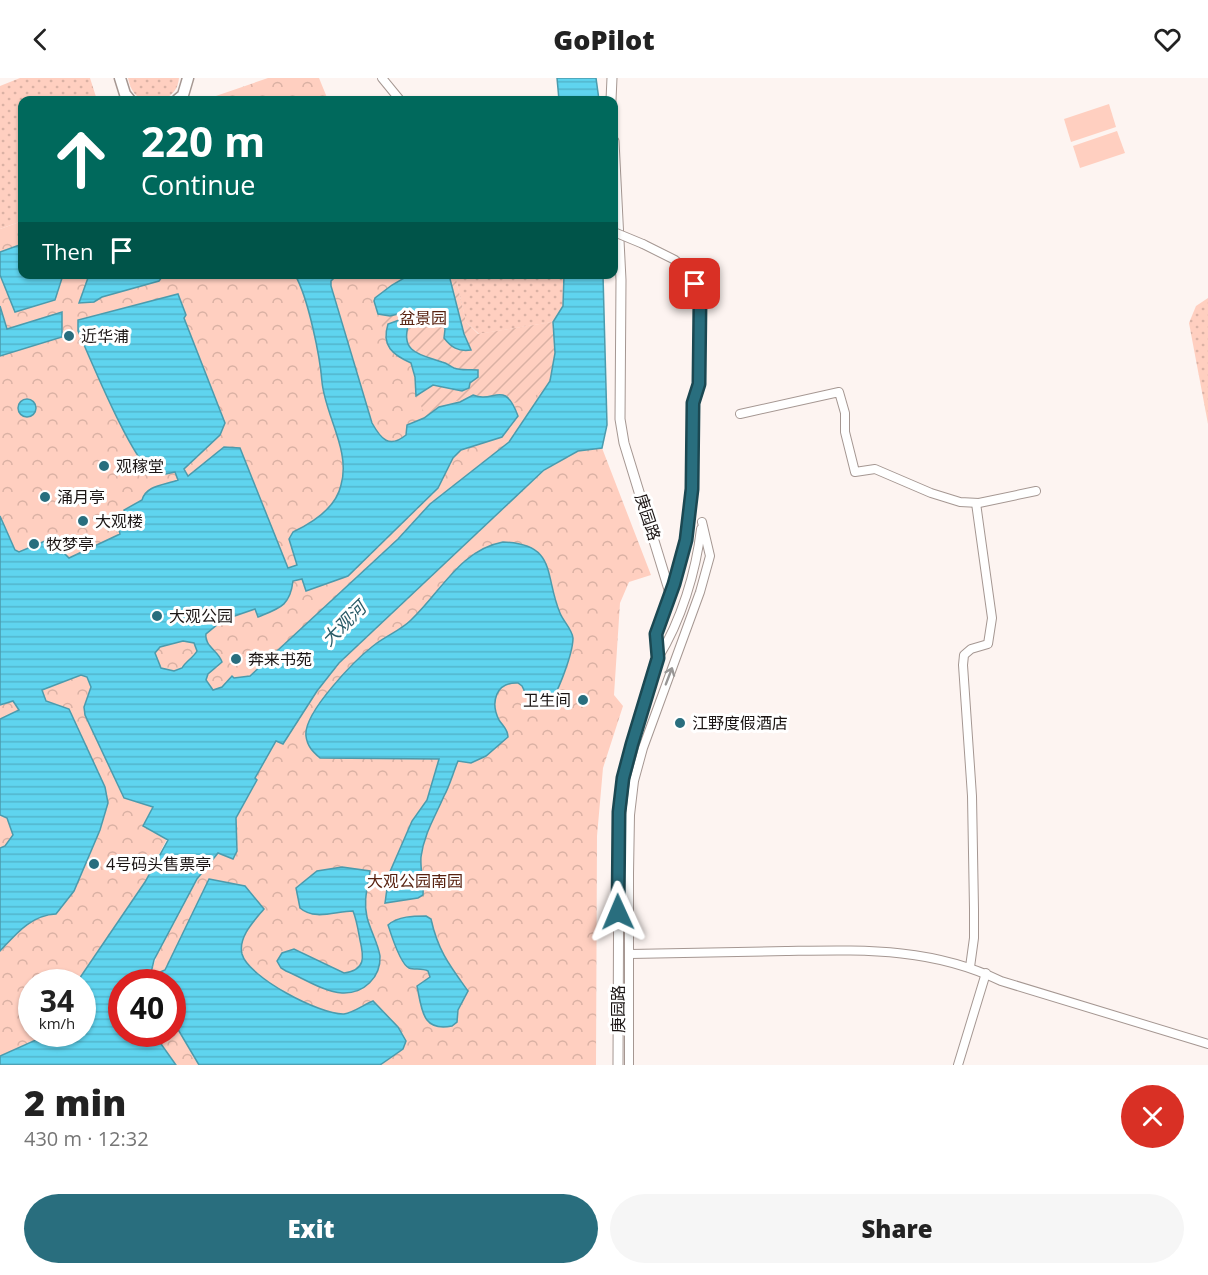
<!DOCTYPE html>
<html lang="en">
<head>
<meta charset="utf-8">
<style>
  :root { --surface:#fff; --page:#f6f6f6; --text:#222; --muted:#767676; --accent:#296e7e }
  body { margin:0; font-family:"Open Sans","Noto Sans SC",sans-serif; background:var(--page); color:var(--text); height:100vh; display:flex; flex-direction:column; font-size:22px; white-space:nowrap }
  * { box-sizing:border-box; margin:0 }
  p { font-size:20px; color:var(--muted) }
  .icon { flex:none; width:33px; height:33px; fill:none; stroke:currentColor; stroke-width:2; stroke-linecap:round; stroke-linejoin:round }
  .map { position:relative; height:987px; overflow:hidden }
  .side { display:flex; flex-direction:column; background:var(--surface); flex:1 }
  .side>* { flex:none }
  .top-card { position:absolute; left:18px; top:18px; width:600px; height:183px; border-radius:12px; box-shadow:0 2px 4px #0004; background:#00695c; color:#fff; overflow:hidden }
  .speed { position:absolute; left:18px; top:891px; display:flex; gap:12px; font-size:30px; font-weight:700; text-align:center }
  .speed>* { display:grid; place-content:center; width:78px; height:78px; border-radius:50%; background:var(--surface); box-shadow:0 2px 4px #0004; line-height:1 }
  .speed small { font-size:15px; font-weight:400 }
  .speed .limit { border:9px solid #d22; background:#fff; color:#111 }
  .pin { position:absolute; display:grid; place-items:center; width:51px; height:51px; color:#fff; margin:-26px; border-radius:12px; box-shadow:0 3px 9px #0006 }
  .me { position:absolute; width:66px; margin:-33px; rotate:359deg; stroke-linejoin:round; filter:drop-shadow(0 0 4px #0008) }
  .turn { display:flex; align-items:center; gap:21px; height:126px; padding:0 24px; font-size:27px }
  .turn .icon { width:78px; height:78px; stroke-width:2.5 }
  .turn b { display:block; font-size:42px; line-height:51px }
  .then { display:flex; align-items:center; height:57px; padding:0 24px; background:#0003; gap:12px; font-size:22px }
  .round { display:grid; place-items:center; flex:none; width:63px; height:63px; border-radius:32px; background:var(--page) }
  .headline { display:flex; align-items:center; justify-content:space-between; height:102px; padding:0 24px }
  h1 { font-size:36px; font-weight:800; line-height:45px }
  .primary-button { display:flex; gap:12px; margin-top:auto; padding:12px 24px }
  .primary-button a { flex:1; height:69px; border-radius:36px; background:var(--accent); color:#fff; font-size:24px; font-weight:800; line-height:69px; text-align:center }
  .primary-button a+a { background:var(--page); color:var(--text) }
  header { display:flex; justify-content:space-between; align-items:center; height:78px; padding:0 24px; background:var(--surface); font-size:27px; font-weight:800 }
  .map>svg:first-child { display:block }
</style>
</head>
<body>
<header><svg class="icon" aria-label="back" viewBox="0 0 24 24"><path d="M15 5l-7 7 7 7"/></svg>GoPilot<svg class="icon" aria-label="heart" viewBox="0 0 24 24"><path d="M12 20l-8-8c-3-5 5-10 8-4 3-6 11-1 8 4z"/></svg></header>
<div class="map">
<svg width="1208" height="987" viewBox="0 0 1208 987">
  <defs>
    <pattern id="grass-dots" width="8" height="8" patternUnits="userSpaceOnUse" patternTransform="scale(1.5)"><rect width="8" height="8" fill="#ffcfc0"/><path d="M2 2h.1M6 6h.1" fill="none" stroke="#dab1a4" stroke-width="1.8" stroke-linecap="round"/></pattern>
    <pattern id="park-crowns" width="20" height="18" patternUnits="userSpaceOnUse" patternTransform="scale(1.5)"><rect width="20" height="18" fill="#ffcfc0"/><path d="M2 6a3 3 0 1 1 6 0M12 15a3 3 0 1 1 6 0" fill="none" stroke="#dab1a4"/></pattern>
    <pattern id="garden-furrows" width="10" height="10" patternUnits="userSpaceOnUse" patternTransform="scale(1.5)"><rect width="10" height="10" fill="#ffcfc0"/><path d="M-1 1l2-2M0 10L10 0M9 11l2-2" fill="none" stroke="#dab1a4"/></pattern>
    <pattern id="water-rules" width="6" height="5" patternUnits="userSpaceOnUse" patternTransform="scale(1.5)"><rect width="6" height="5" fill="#5fd4ef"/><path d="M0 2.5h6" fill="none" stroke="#52b5cc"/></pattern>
  </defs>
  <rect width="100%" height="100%" fill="#fdf4f1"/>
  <g fill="url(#grass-dots)">
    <polygon points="20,0 90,0 97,22 22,22 22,143 0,151 0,8"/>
    <path d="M128,0H179C178,11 173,16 164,22C144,23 133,23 128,0Z"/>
    <polygon points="455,197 564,197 563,228 553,244 479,256 466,244"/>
    <polygon points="1208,220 1208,346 1189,245 1196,228"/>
  </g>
  <g fill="url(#park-crowns)">
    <polygon points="268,0 319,0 328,22 207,22 210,20"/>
    <polygon points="22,143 22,196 455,197 466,244 478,256 553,244 555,275 550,303 509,364 430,426 398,461 250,598 145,804 77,904 32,904 32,956 41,956 36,962 0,978 0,151"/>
    <path d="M602,370L651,497L629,504L620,525L614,617L623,628L603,690L597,758L596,987H176L154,956H172V904H149C159,860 189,809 218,775L233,781L237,773L236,740L257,703L254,700L276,663L282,666L317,613L339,585L545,392L578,373Z"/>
  </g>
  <path fill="url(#garden-furrows)" d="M411,197H455L466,244L478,256L553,244C558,279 557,321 513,325L508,319C479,315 451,321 426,338L416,318L415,299L411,285L396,279L388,268L374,223L392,207Z"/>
  <g fill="#ffcfc0">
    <polygon points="1109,26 1116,49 1071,64 1064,41"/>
    <polygon points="1117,53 1125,75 1080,90 1073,68"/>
  </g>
  <g fill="url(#water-rules)" stroke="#4b9bad" stroke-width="1.5" fill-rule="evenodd">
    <polygon points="557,0 596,0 599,22 559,22"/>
    <polygon points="22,166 22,196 63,197 55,222 15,234 0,197 0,174"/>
    <path d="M411,196L449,197L464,256L471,272C458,274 451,269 444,260L445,251L440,242L433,234L424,233L414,236L406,234L390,238L378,236L374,223L375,220L392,207Z"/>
    <polygon points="89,197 162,196 162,199 159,203 102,219 94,224 79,225"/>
    <path d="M295,197H337L331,203V208L372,345C381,361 389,371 406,357L407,347L424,340L439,329L460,324L473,317C494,326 504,300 518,338L502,359L461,372L453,380L438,410L348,498L306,513L302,501L293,503C290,528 280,530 258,539L255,531L223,542L206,556C204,568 219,573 222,584L208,596L206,602L213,612L222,609L232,598L234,600L250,598L398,461L430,426L509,364L550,303L555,275L553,244L563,228L564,197H603L607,347L602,370L578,373L544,392L339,585L317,613L283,666L276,663L255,700L257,702L236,740L237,773L233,781L218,775L197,801L154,882L149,904H122V956H154L176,987H0V978L36,962L41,956H82V904H77L145,804L168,762L143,748L153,729L124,720L85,637L84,629L91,609L87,599L81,597L42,612L46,623L69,631L105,709L108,725L100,752L74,813L56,836C31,837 16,856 0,873V770L5,768L13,757L7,740L0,737V641L19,632L13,623L0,627V438L15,472L19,474L50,461L69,480L120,456L117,444L127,439L124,432L142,422C146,407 165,407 178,402L175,394C168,395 160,399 153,395C132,383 90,280 78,253V242L178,216L186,237L184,240L225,345L220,357L184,391L188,398L224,369L240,370L288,490L297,487L289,461L293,454C312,445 336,430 341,407C351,373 325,337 322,304C320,278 308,219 295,197ZM183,563L194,565L197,573C193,580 186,583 182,590L174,593L161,590L155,575L160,569Z"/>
    <polygon points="0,228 7,251 62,234 62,259 0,278"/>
    <path d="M399,242L409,245C399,275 421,277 442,284C447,285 450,288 454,290C461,293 471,291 478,292V299L470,305L469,310L462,313L433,307L416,318L415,299L411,285C393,277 381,268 388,246Z"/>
    <circle cx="27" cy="330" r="9"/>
    <path d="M503,464C558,466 544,498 560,535C563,543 572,551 573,560C573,574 557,621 546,628C541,631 537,630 532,629L522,608L518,605C496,604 490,624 499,642C503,648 508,651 508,659L486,678L471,685L458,683C453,695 450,707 444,718C435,739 424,756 421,779C420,791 424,804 423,817L418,820L385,825L389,796L412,743L427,722L439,681L320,680C313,674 307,668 306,658C303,635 355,582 373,568C385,558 400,553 411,542C441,514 460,472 503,464Z"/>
    <path d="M342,789L370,793C368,808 363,823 367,839C370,852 378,865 380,878C381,899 364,916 342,915C324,914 303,900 286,893L281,890L277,883L282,875L294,871L344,895C366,892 364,879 360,862C358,852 357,843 353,833C336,833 315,843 300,830L296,810L317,793Z"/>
    <path d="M209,801L245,808L264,831C254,843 238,859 242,876C248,899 320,937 344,936C353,935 365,926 373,923L398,949L406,963L403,971L380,987H199L173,943L172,904H157L160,894L165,892Z"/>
    <path d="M426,838L431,841C438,873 450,888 468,913L458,932L457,944L452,948C422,954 422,932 417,908L430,899L428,893C422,890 414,892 409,890C400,886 391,856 388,847C398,838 414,838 426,838Z"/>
  </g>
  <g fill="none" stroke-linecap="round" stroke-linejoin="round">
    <g stroke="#a59792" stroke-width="10">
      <g id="minor">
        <polyline points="382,0 400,22"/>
        <polyline points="643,166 675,182 687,192 695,206 700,222 699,306 693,325 692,411 685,462 670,515"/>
        <polyline points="740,336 839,314 845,335 845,354 855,394 875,391 931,415 960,424 979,425 1036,413"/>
        <path d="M658,580C681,543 696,494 701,451"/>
        <path d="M630,876C682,875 734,874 786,873C862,872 931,869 1001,903L1208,966"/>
        <polyline points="970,889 974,860 974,831 972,718 963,587 964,577 971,571 988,566 992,540 976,425"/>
        <polyline points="629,987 629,795 630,737 634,703 643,670 700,514 710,478 702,444"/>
        <polyline points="958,987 986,895"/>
      </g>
    </g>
    <g stroke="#a59792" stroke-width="11">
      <g id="tertiary">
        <polyline points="611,22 612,0"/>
        <polyline points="614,63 621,202 620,341 624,365 670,515 656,556 658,580 632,666 623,700 619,734 618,987"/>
      </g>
    </g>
    <g stroke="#a59792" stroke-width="13">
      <g id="secondary">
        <polyline points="120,0 125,16 130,22"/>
        <polyline points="177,22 183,17 188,0"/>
      </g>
    </g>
    <use href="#minor" stroke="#fff" stroke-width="8"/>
    <use href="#tertiary" stroke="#fff" stroke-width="9"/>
    <use href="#secondary" stroke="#fff" stroke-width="10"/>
    <g stroke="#a59792" stroke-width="10" stroke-linecap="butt">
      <polyline id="minor-bridge" points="614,154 643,166"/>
    </g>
    <use href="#minor-bridge" stroke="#fff" stroke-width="8"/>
  </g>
  <defs><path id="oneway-shaft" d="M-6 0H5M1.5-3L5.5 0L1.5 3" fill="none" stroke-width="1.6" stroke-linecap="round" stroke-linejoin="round" transform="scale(1.5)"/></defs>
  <use stroke="#989695" href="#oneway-shaft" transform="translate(669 598) rotate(-69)"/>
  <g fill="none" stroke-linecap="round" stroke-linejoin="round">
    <g stroke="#1b4852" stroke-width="15">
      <polyline id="route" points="618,834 619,734 623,700 632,666 658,580 656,556 674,506 686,462 692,411 693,325 699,306 700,222 695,206"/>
    </g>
    <use href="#route" stroke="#296e7e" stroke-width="10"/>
  </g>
  <g fill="#296e7e" stroke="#fff" stroke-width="2">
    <circle cx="69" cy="258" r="6"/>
    <circle cx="104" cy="388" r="6"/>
    <circle cx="45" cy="419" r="6"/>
    <circle cx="83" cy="443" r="6"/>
    <circle cx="34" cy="466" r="6"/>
    <circle cx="157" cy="538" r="6"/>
    <circle cx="236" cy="581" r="6"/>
    <circle cx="583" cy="622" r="6"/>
    <circle cx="680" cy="645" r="6"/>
    <circle cx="94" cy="786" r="6"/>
  </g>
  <g text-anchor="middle" stroke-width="6" stroke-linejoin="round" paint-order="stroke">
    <g font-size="16" fill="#582210" stroke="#fff">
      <text x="423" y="246">盆景园</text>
      <text x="415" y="809">大观公园南园</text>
    </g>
    <g font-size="16" fill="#1b1514" stroke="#fff" text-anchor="start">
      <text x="81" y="264">近华浦</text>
      <text x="116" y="394">观稼堂</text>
      <text x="57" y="425">涌月亭</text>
      <text x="95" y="449">大观楼</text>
      <text x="46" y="472">牧梦亭</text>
      <text x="169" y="544">大观公园</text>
      <text x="248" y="587">奔来书苑</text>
      <text x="571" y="628" text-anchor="end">卫生间</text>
      <text x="692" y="651">江野度假酒店</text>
      <text x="106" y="792">4号码头售票亭</text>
    </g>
    <g font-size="16" fill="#1b1514" stroke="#fff">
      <text transform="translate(648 439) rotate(72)" y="6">庚园路</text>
      <text transform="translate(618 931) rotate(-90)" y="6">庚园路</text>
    </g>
    <g font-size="18" font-style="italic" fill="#2a5b67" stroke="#fff">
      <text transform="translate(344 546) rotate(-45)" y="6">大观河</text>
    </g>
  </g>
</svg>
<div class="speed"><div>34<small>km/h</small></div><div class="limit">40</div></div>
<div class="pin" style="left:695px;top:206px;background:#d93025"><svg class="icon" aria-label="arrive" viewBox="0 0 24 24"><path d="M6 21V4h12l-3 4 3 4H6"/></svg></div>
<svg class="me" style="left:618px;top:834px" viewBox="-20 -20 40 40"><path d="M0-17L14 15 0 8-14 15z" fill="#296e7e" stroke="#fff" stroke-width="4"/></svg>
<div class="top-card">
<div class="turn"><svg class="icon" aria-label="ahead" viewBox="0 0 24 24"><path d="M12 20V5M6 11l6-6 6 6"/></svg><div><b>220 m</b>Continue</div></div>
<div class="then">Then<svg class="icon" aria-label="arrive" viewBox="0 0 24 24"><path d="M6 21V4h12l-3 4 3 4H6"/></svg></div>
</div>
</div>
<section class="side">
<div class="headline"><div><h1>2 min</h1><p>430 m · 12:32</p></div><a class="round" style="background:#d93025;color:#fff"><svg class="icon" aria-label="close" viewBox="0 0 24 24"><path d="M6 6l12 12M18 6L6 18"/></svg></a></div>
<div class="primary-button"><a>Exit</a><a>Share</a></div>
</section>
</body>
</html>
